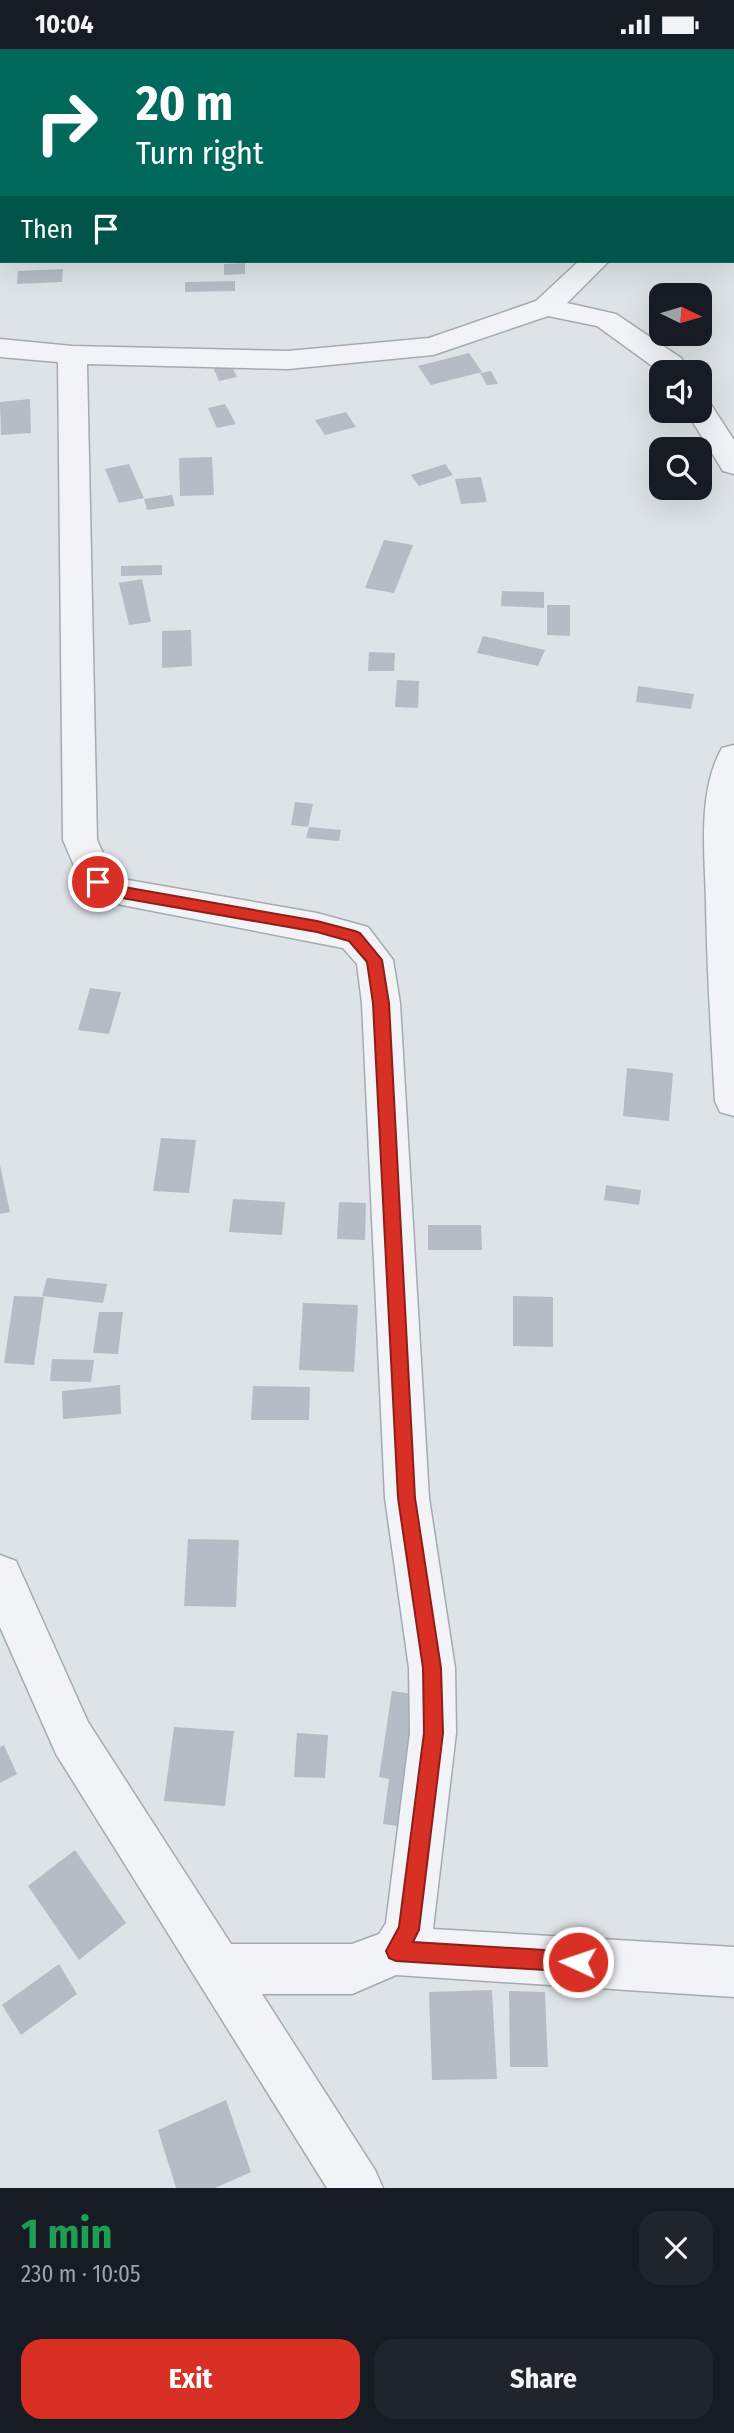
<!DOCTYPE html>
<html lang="en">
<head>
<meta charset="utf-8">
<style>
  :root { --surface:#171b24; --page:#20242c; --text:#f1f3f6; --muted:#9ea1a6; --accent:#d93025 }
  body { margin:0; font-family:"Fira Sans Condensed",sans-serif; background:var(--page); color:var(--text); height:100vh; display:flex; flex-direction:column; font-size:26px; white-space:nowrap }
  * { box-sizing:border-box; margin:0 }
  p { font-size:23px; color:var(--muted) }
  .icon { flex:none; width:38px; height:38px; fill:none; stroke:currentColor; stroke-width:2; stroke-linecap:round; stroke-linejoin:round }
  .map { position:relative; height:2139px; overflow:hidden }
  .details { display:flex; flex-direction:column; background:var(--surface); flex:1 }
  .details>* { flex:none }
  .hud { position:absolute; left:0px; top:0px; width:735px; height:214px; box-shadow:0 7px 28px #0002; background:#00695c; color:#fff; overflow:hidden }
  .needle { width:46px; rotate:95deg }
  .fabs { position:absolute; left:649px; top:234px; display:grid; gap:14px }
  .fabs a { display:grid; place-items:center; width:63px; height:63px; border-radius:14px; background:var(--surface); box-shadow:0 7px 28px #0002; font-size:35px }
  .pin { position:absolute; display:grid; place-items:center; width:60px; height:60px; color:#fff; margin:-30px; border:4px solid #fff; border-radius:50%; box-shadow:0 2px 7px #0007 }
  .me { position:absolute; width:77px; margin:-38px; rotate:273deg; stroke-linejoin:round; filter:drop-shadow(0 0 5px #0008) }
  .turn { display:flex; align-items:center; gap:24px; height:147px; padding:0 21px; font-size:32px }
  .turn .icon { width:91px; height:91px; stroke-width:2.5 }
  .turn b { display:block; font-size:49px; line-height:60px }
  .then { display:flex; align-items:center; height:66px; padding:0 21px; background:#0003; gap:14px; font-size:26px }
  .round { display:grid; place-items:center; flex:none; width:74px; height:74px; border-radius:21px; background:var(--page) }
  .summary { display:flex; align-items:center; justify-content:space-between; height:119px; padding:0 21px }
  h1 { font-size:42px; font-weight:700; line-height:52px; color:#1e9e55 }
  .cta { display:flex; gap:14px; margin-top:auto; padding:14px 21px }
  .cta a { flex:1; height:80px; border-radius:21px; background:var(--accent); color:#fff; font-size:28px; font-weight:700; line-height:80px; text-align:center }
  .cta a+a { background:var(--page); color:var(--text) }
  .status { display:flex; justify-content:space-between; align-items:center; height:49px; padding:0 35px; background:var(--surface); direction:ltr }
  .status svg { height:19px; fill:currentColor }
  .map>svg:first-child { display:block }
</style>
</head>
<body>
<div class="status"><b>10:04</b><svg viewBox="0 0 49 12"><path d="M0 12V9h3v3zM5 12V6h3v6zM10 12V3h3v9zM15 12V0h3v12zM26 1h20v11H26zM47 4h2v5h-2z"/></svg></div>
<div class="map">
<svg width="734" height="2139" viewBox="0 0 734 2139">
  <rect width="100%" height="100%" fill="#dee3e8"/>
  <g fill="#b5bcc5">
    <polygon points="245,214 245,225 224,226 224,215"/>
    <polygon points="63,220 62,233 17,235 18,222"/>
    <polygon points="235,232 235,242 185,243 185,233"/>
    <polygon points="469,304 482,323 431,336 418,317"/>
    <polygon points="229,312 237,328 219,332 212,316"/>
    <polygon points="491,322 498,335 487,336 480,324"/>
    <polygon points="30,350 31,384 1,386 0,353"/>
    <polygon points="225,355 236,375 217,379 208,359"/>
    <polygon points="346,363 356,378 325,386 315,371"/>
    <polygon points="212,408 214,446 180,447 179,409"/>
    <polygon points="129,415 144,449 119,454 105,420"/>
    <polygon points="445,415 453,426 419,437 411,426"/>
    <polygon points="481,428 487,453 461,455 455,430"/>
    <polygon points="172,446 175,457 147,461 144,450"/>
    <polygon points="384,491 413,496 394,544 365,539"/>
    <polygon points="162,516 162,526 121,527 121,517"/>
    <polygon points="142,530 151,573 129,576 119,534"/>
    <polygon points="502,542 544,543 544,559 501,557"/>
    <polygon points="547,556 570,556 570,587 547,586"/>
    <polygon points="191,581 192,617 162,619 162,582"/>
    <polygon points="483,587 545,601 538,617 477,604"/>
    <polygon points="369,603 395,604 394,622 368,622"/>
    <polygon points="397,631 419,632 418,659 395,658"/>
    <polygon points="638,637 694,645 691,660 636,653"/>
    <polygon points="295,753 313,755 308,778 291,776"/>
    <polygon points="309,778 341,781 339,792 306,789"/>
    <polygon points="90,939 121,943 109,985 78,981"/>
    <polygon points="627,1019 673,1024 669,1072 623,1067"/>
    <polygon points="161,1089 196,1091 189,1144 153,1142"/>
    <polygon points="0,1116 10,1163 0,1165"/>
    <polygon points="606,1136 641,1141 639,1156 604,1151"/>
    <polygon points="233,1150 285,1153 282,1186 229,1183"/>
    <polygon points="339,1153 366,1154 365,1191 337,1190"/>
    <polygon points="428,1176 481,1176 482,1201 428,1201"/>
    <polygon points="47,1229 107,1235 103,1254 42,1247"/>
    <polygon points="14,1247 44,1248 34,1316 4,1314"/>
    <polygon points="513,1247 553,1248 553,1298 513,1297"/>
    <polygon points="303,1254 358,1256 354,1323 299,1321"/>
    <polygon points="99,1263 123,1263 118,1305 93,1304"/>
    <polygon points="52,1310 94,1311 91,1333 50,1332"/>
    <polygon points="120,1336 121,1365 63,1370 62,1342"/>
    <polygon points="253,1337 310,1338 309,1371 251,1371"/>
    <polygon points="188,1490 239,1491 236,1558 184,1557"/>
    <polygon points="392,1642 428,1647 410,1779 383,1775 389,1730 379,1728"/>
    <polygon points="174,1678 234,1682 225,1757 164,1752"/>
    <polygon points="297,1684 328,1686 325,1729 294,1728"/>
    <polygon points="4,1696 17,1725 0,1734 0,1698"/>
    <polygon points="75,1801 126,1874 79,1911 28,1837"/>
    <polygon points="59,1915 77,1945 21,1986 2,1956"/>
    <polygon points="492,1941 497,2030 432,2031 429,1943"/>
    <polygon points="509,1942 545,1943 548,2018 510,2018"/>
    <polygon points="226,2051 251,2123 215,2139 176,2139 158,2081"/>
  </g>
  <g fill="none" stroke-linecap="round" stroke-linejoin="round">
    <g stroke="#a3aab2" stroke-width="3">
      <g id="street">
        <polygon points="734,3 734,19 733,19 733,4"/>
        <polygon points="579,212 609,212 567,254 616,265 681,309 691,324 662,324 597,277 548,267 433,306 288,320 87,315 97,791 112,824 128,831 317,864 368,878 393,911 400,954 429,1449 455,1619 456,1684 433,1880 734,1898 734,1948 396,1926 352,1945 262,1945 375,2121 383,2139 327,2139 56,1705 0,1578 0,1506 16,1512 88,1673 231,1895 352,1895 379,1885 386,1874 410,1684 409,1619 385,1449 362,954 357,915 343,899 122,856 85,842 63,791 58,313 0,308 0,290 72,297 288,302 429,289 536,252"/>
        <polygon points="700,352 710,354 734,391 734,425 723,422 686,362 700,362"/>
        <path d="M734,696V1067L720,1063L715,1052C711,986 707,919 706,853C705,805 697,743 722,699Z"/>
      </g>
    </g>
    <use href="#street" fill="#f1f3f6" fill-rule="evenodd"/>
  </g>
  <polygon fill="#d93025" stroke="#8d1f18" stroke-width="2" points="98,828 124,838 317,872 355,882 360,884 382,911 389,954 415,1449 441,1619 443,1684 419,1881 413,1893 578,1903 585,1906 588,1913 585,1920 578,1923 396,1912 389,1909 386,1902 399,1878 424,1684 423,1619 398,1449 373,954 367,913 349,892 317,883 122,849 93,837 90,833"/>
</svg>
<div class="fabs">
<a><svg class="needle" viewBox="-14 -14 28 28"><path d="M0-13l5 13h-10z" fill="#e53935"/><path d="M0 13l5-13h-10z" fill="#9ea1a6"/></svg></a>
<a><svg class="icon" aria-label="sound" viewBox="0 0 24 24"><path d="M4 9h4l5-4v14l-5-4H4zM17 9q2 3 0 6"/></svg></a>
<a><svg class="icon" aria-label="search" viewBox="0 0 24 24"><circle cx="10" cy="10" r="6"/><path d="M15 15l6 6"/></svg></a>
</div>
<div class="pin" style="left:98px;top:833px;background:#d93025"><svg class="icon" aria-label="arrive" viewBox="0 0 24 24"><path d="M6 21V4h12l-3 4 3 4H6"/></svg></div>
<svg class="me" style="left:578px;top:1913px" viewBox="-20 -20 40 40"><circle r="17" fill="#d93025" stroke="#fff" stroke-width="3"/><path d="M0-11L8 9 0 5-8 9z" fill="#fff"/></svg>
<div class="hud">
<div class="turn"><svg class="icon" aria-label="right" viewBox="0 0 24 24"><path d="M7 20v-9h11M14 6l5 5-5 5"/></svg><div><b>20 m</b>Turn right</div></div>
<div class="then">Then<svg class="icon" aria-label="arrive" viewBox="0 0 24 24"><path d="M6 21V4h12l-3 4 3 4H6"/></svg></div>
</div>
</div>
<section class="details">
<div class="summary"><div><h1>1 min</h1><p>230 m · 10:05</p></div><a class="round"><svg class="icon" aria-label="close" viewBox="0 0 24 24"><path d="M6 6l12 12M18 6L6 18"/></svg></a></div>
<div class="cta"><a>Exit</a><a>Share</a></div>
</section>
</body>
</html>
